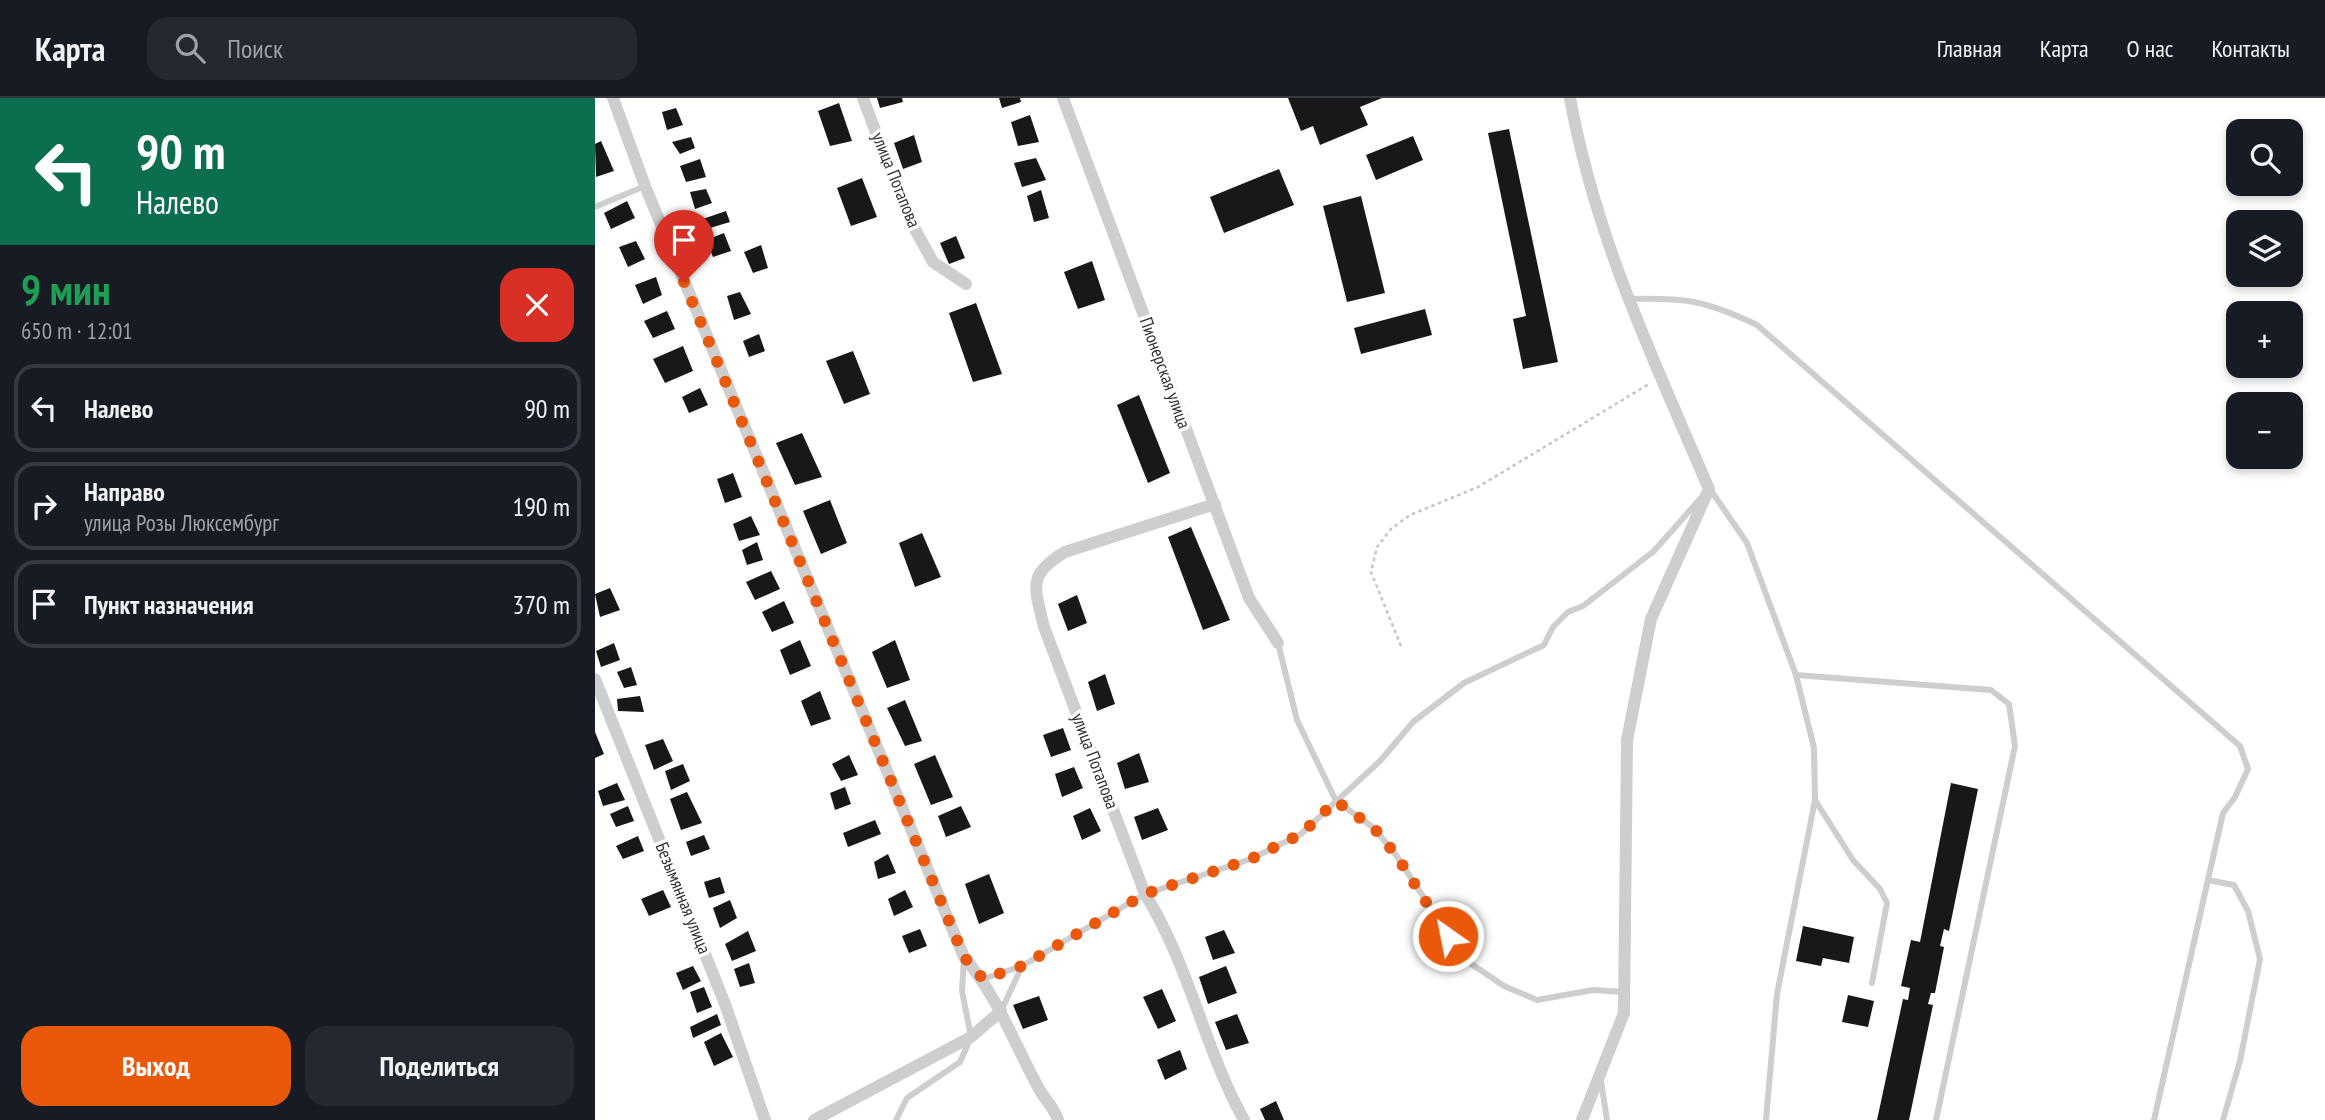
<!DOCTYPE html>
<html lang="ru">
<head>
<meta charset="utf-8">
<style>
  :root { --surface:#171b24; --page:#242831; --text:#f1f3f6; --muted:#9ea1a6; --line:#363941; --accent:#ea580c }
  body { margin:0; font-family:"PT Sans Narrow",sans-serif; background:var(--page); color:var(--text); height:100vh; display:flex; flex-direction:column; font-size:26px; white-space:nowrap }
  * { box-sizing:border-box; margin:0 }
  p { font-size:23px; color:var(--muted) }
  .icon { flex:none; width:38px; height:38px; fill:none; stroke:currentColor; stroke-width:2; stroke-linecap:round; stroke-linejoin:round }
  .map { position:relative; flex:1; overflow:hidden }
  .side { display:flex; flex-direction:column; background:var(--surface); width:595px }
  .side>* { flex:none }
  .top-card { background:#0b6e4f; color:#fff; overflow:hidden }
  .buttons { position:absolute; left:1631px; top:21px; display:grid; gap:14px }
  .buttons a { display:grid; place-items:center; width:77px; height:77px; border-radius:14px; background:var(--surface); box-shadow:0 4px 10px #0003; font-size:35px }
  .pin { position:absolute; display:grid; place-items:center; width:60px; height:60px; color:#fff; margin:-72px -30px; border-radius:50% 50% 50% 0; rotate:-45deg; box-shadow:0 0 7px #0007 }
  .pin .icon { rotate:45deg }
  .me { position:absolute; width:77px; margin:-38px; rotate:327deg; stroke-linejoin:round; filter:drop-shadow(0 0 5px #0008) }
  .turn { display:flex; align-items:center; gap:24px; height:147px; padding:0 21px; font-size:32px }
  .turn .icon { width:91px; height:91px; stroke-width:2.5 }
  .turn b { display:block; font-size:49px; line-height:60px }
  .round { display:grid; place-items:center; flex:none; width:74px; height:74px; border-radius:21px; background:var(--page) }
  .overview { display:flex; align-items:center; justify-content:space-between; height:119px; padding:0 21px }
  h1 { font-size:42px; font-weight:700; line-height:52px; color:#1e9e55 }
  .action { display:flex; gap:14px; margin-top:auto; padding:14px 21px }
  .action a { flex:1; height:80px; border-radius:21px; background:var(--accent); color:#fff; font-size:28px; font-weight:700; line-height:80px; text-align:center }
  .action a+a { background:var(--page); color:var(--text) }
  ul { padding:0; list-style:none }
  li { display:flex; align-items:center; gap:21px; height:88px; margin:0 14px 10px; padding:0 7px; border:4px solid var(--line); border-radius:21px }
  li div { flex:1 }
  li b { display:block; font-size:26px }
  li em { font-style:normal }
  header { display:flex; align-items:center; gap:42px; box-sizing:border-box; height:98px; padding:0 35px; background:var(--surface); border-bottom:2px solid var(--line) }
  header strong { font-size:33px }
  nav { display:flex; gap:38px; margin-inline-start:auto; font-size:24px }
  .search { width:490px; height:63px; background:var(--page); display:flex; align-items:center; gap:18px; box-sizing:border-box; padding:0 24px; border-radius:21px; color:var(--muted); font-size:26px }
  main { display:flex; flex:1; min-height:0 }
  .map>svg:first-child { display:block }
</style>
</head>
<body>
<header>
<strong>Карта</strong>
<div class="search"><svg class="icon" aria-label="search" viewBox="0 0 24 24"><circle cx="10" cy="10" r="6"/><path d="M15 15l6 6"/></svg>Поиск</div>
<nav><a>Главная</a><a>Карта</a><a>О нас</a><a>Контакты</a></nav>
</header>
<main>
<section class="side">
<div class="top-card">
<div class="turn"><svg class="icon" aria-label="left" viewBox="0 0 24 24"><path d="M17 20v-9H6M10 6l-5 5 5 5"/></svg><div><b>90 m</b>Налево</div></div>
</div>
<div class="overview"><div><h1>9 мин</h1><p>650 m · 12:01</p></div><a class="round" style="background:#d93025;color:#fff"><svg class="icon" aria-label="close" viewBox="0 0 24 24"><path d="M6 6l12 12M18 6L6 18"/></svg></a></div>
<ul>
<li><svg class="icon" aria-label="left" viewBox="0 0 24 24"><path d="M17 20v-9H6M10 6l-5 5 5 5"/></svg><div><b>Налево</b></div><em>90 m</em></li>
<li><svg class="icon" aria-label="right" viewBox="0 0 24 24"><path d="M7 20v-9h11M14 6l5 5-5 5"/></svg><div><b>Направо</b><p>улица Розы Люксембург</p></div><em>190 m</em></li>
<li><svg class="icon" aria-label="arrive" viewBox="0 0 24 24"><path d="M6 21V4h12l-3 4 3 4H6"/></svg><div><b>Пункт назначения</b></div><em>370 m</em></li>
</ul>
<div class="action"><a>Выход</a><a>Поделиться</a></div>
</section>
<div class="map">
<svg width="1730" height="1022" viewBox="0 0 1730 1022">
  <rect width="100%" height="100%" fill="#fff"/>
  <g fill="#181818">
    <polygon points="282,0 307,0 308,4 285,10"/>
    <polygon points="404,0 425,0 426,4 407,10"/>
    <polygon points="693,0 787,0 765,9 773,27 725,47 718,28 706,33"/>
    <polygon points="244,5 257,43 235,48 223,13"/>
    <polygon points="81,10 88,27 72,32 67,14"/>
    <polygon points="435,17 444,44 423,48 416,24"/>
    <polygon points="914,31 963,264 928,271 918,221 931,218 893,35"/>
    <polygon points="319,37 327,64 308,71 299,45"/>
    <polygon points="818,38 828,62 781,82 771,57"/>
    <polygon points="96,39 100,50 85,56 77,44"/>
    <polygon points="6,43 19,73 1,79 0,46"/>
    <polygon points="441,60 451,82 427,89 419,65"/>
    <polygon points="105,61 111,79 91,84 85,68"/>
    <polygon points="684,71 699,107 629,135 615,99"/>
    <polygon points="267,80 282,119 256,128 242,90"/>
    <polygon points="111,91 117,105 100,111 95,94"/>
    <polygon points="446,92 454,120 439,124 432,98"/>
    <polygon points="766,98 790,195 752,204 728,108"/>
    <polygon points="32,103 40,120 16,131 9,115"/>
    <polygon points="131,113 135,124 105,133 102,123"/>
    <polygon points="129,135 136,153 118,159 111,142"/>
    <polygon points="361,138 370,160 354,166 345,145"/>
    <polygon points="41,143 50,161 33,169 24,149"/>
    <polygon points="166,147 173,170 158,175 149,154"/>
    <polygon points="497,163 510,202 483,211 469,174"/>
    <polygon points="61,179 67,197 48,206 40,187"/>
    <polygon points="145,194 156,216 139,222 132,198"/>
    <polygon points="381,205 407,276 378,284 354,215"/>
    <polygon points="830,211 837,237 766,256 759,230"/>
    <polygon points="72,213 80,231 58,240 49,223"/>
    <polygon points="164,236 170,253 154,259 148,243"/>
    <polygon points="88,248 98,273 70,285 58,261"/>
    <polygon points="258,253 275,296 249,306 231,263"/>
    <polygon points="105,290 113,307 94,315 87,299"/>
    <polygon points="544,297 575,375 553,385 522,307"/>
    <polygon points="207,335 227,379 200,387 181,345"/>
    <polygon points="138,375 147,399 130,405 122,381"/>
    <polygon points="235,402 252,445 226,456 208,413"/>
    <polygon points="156,418 165,437 144,443 138,426"/>
    <polygon points="596,429 635,522 608,532 573,439"/>
    <polygon points="327,435 346,479 320,489 304,445"/>
    <polygon points="162,444 168,462 152,467 147,452"/>
    <polygon points="176,473 185,491 160,502 151,484"/>
    <polygon points="15,490 25,512 5,519 0,496"/>
    <polygon points="482,497 492,525 473,533 463,506"/>
    <polygon points="189,503 199,525 177,534 167,514"/>
    <polygon points="205,542 216,568 195,577 185,552"/>
    <polygon points="300,542 315,582 292,590 277,554"/>
    <polygon points="19,545 25,562 6,569 1,553"/>
    <polygon points="36,569 42,587 29,590 22,574"/>
    <polygon points="510,576 520,606 502,613 493,584"/>
    <polygon points="225,593 236,621 216,628 206,603"/>
    <polygon points="45,598 49,614 23,613 22,601"/>
    <polygon points="310,602 327,643 310,648 292,610"/>
    <polygon points="468,630 476,652 456,659 448,637"/>
    <polygon points="0,634 9,656 0,660"/>
    <polygon points="68,641 78,663 59,672 50,647"/>
    <polygon points="544,655 554,684 530,691 522,665"/>
    <polygon points="254,657 263,677 246,683 237,666"/>
    <polygon points="340,657 358,699 336,707 319,666"/>
    <polygon points="88,666 95,683 76,692 70,673"/>
    <polygon points="479,669 488,690 467,699 460,676"/>
    <polygon points="22,685 30,702 8,708 3,693"/>
    <polygon points="1356,685 1383,691 1354,833 1349,831 1345,848 1349,849 1340,895 1336,895 1333,906 1338,907 1314,1022 1282,1022 1308,901 1313,902 1315,890 1306,888 1316,842 1325,844"/>
    <polygon points="250,689 256,706 240,712 235,695"/>
    <polygon points="92,694 107,725 86,732 75,701"/>
    <polygon points="33,708 39,723 21,729 15,716"/>
    <polygon points="366,708 376,729 351,739 343,718"/>
    <polygon points="495,710 506,733 487,742 478,718"/>
    <polygon points="563,710 573,732 547,742 539,719"/>
    <polygon points="280,722 286,736 253,749 248,735"/>
    <polygon points="109,737 115,751 96,758 91,744"/>
    <polygon points="43,738 49,753 28,761 21,748"/>
    <polygon points="293,756 301,775 283,781 279,764"/>
    <polygon points="394,776 409,815 384,826 370,786"/>
    <polygon points="125,779 130,795 114,800 109,784"/>
    <polygon points="68,792 76,809 54,818 46,801"/>
    <polygon points="310,792 318,809 299,818 293,801"/>
    <polygon points="135,802 142,820 125,830 118,810"/>
    <polygon points="1208,828 1259,839 1254,865 1228,860 1226,868 1201,863"/>
    <polygon points="325,831 332,848 314,855 307,838"/>
    <polygon points="629,832 640,855 618,862 610,839"/>
    <polygon points="153,833 161,853 137,863 130,846"/>
    <polygon points="154,865 160,885 145,889 139,871"/>
    <polygon points="98,868 106,883 88,892 81,875"/>
    <polygon points="631,868 642,895 613,906 604,879"/>
    <polygon points="109,889 117,909 102,915 95,894"/>
    <polygon points="567,891 581,923 563,931 548,899"/>
    <polygon points="1253,897 1279,903 1273,929 1247,924"/>
    <polygon points="444,898 453,922 428,931 418,907"/>
    <polygon points="122,916 126,927 98,940 95,929"/>
    <polygon points="642,916 654,945 631,952 620,924"/>
    <polygon points="126,935 138,959 119,968 109,944"/>
    <polygon points="585,952 592,971 570,982 562,962"/>
    <polygon points="681,1003 689,1022 670,1022 665,1011"/>
  </g>
  <g fill="none" stroke-linecap="round" stroke-linejoin="round">
    <polyline stroke="#c5c5c5" stroke-width="2.5" stroke-dasharray="3.5 3.5" stroke-linecap="butt" points="806,548 776,474 782,449 796,431 815,417 883,389 1054,286"/>
    <g stroke="#cecece" stroke-width="6">
      <polyline points="0,109 50,88"/>
      <path d="M1034,201C1091,200 1110,202 1162,227L1645,648L1653,671L1640,699L1628,715L1559,1022"/>
      <polyline points="1115,391 1152,445 1201,577 1219,650 1220,702 1182,896 1171,1022"/>
      <polyline points="683,545 702,622 741,703 779,730 801,757 869,861 909,888 942,902 998,892 1029,894"/>
      <polyline points="1201,577 1396,592 1414,606 1420,648 1341,1022"/>
      <polyline points="1220,702 1258,762 1285,791 1292,805 1277,885"/>
      <polyline points="1613,782 1639,787 1653,813 1665,861 1645,963 1628,1022"/>
      <polyline points="388,881 427,868 550,796 656,761 706,736 786,662 818,624 869,585 949,547 958,529 973,514 988,508 1059,453 1105,401"/>
      <polyline points="406,913 427,868"/>
      <polyline points="1006,983 1012,1022"/>
      <polyline points="301,1022 312,1000 365,964 376,939 367,893 369,861"/>
    </g>
    <g stroke="#cecece" stroke-width="12">
      <path d="M18,0L50,88L369,859C403,899 419,945 443,989C449,1001 460,1010 463,1022"/>
      <polyline points="268,0 311,115 338,164 371,186"/>
      <polyline points="468,0 654,500 683,545"/>
      <path d="M975,0C1001,142 1058,260 1114,391L1056,521L1032,642L1029,915L987,1022"/>
      <path d="M620,406L470,454C431,477 440,490 449,529L550,796C594,866 609,950 649,1022"/>
      <polyline points="0,581 130,906 170,1022"/>
      <polyline points="219,1022 376,939 406,913"/>
    </g>
  </g>
  <g fill="none" stroke-linecap="round" stroke-linejoin="round">
    <polyline stroke="#ea580c" stroke-width="12" stroke-dasharray="0 21.6" points="89,184 369,859 388,881 427,868 550,796 656,761 706,736 741,703 779,730 801,757 853,838"/>
  </g>
  <g text-anchor="middle" stroke-width="7" stroke-linejoin="round" paint-order="stroke">
    <g font-size="18" fill="#313131" stroke="#fff">
      <text transform="translate(301 82) rotate(68)" y="6">улица Потапова</text>
      <text transform="translate(570 275) rotate(70)" y="6">Пионерская улица</text>
      <text transform="translate(500 663) rotate(69)" y="6">улица Потапова</text>
      <text transform="translate(88 800) rotate(68)" y="6">Безымянная улица</text>
    </g>
  </g>
</svg>
<div class="buttons">
<a><svg class="icon" aria-label="search" viewBox="0 0 24 24"><circle cx="10" cy="10" r="6"/><path d="M15 15l6 6"/></svg></a>
<a><svg class="icon" aria-label="layers" viewBox="0 0 24 24"><path d="M12 4l9 5-9 5-9-5zM3 14l9 5 9-5"/></svg></a>
<a>+</a>
<a>−</a>
</div>
<div class="pin" style="left:89px;top:184px;background:#d93025"><svg class="icon" aria-label="arrive" viewBox="0 0 24 24"><path d="M6 21V4h12l-3 4 3 4H6"/></svg></div>
<svg class="me" style="left:853px;top:838px" viewBox="-20 -20 40 40"><circle r="17" fill="#ea580c" stroke="#fff" stroke-width="3"/><path d="M0-11L8 9 0 5-8 9z" fill="#fff"/></svg>
</div>
</main>
</body>
</html>
